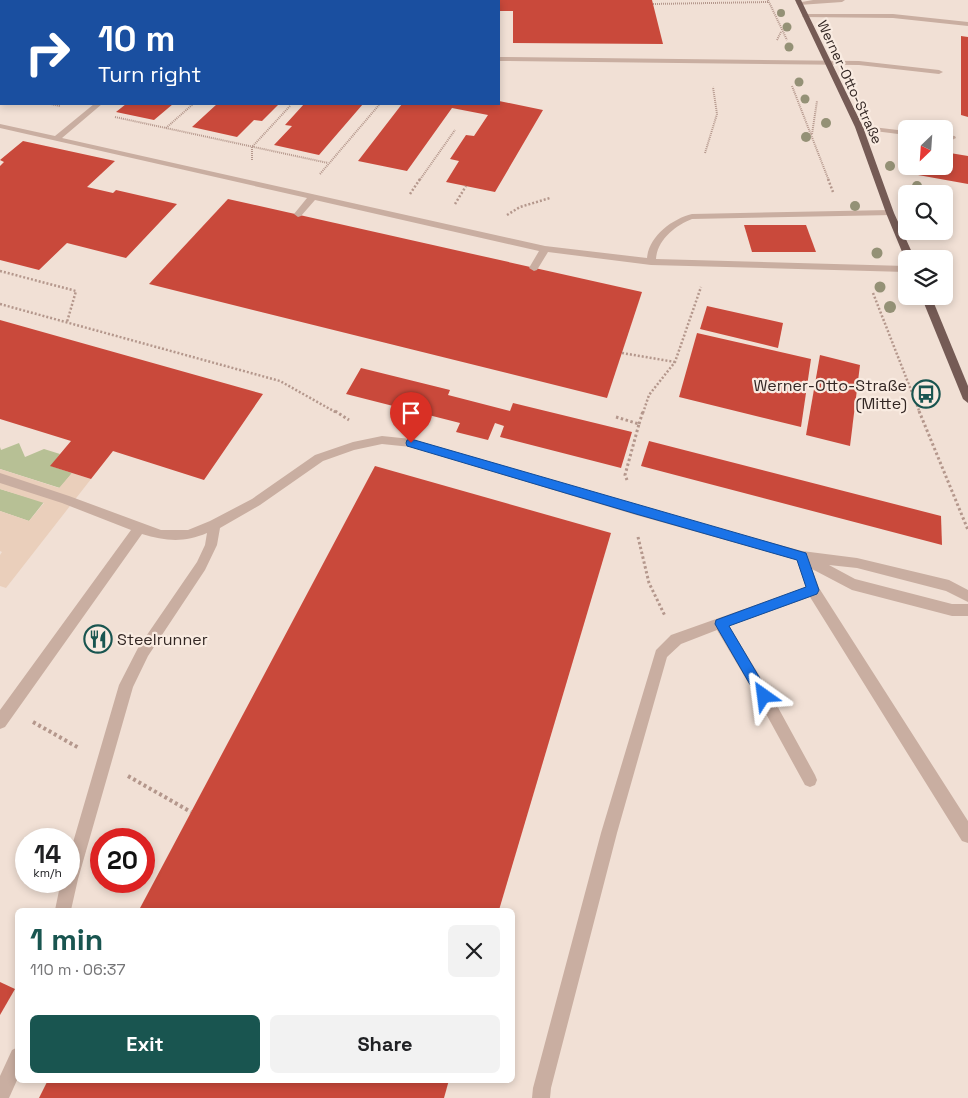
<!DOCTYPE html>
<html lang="en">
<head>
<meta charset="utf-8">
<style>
  :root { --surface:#fff; --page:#f2f2f2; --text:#202124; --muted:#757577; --accent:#195550 }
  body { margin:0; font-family:"Space Grotesk",sans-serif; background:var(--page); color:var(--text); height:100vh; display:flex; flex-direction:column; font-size:19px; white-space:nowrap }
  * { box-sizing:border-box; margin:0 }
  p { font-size:16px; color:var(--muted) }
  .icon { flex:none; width:28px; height:28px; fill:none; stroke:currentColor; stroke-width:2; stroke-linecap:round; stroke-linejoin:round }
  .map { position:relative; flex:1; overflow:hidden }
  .sheet { position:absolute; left:15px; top:908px; width:500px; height:175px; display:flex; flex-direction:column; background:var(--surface); border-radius:8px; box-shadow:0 2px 8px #0003 }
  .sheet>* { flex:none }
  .hud { position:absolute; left:0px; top:0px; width:500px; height:105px; box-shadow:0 2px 8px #0003; background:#1a4fa0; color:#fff; overflow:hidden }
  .needle { width:32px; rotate:205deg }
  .buttons { position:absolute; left:898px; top:120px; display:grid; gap:10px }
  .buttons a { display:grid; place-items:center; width:55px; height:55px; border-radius:8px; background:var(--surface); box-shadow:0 2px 8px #0003; font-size:25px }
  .speed { position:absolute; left:15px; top:828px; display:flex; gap:10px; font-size:25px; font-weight:700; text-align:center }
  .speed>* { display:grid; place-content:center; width:65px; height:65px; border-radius:50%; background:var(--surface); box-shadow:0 2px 8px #0003; line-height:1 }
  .speed small { font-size:12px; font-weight:400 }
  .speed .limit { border:8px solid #d22; background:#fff; color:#111 }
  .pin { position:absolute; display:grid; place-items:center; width:42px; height:42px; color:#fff; margin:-51px -21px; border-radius:50% 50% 50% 0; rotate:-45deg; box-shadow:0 0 5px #0007 }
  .pin .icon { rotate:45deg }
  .me { position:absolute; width:55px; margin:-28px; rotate:329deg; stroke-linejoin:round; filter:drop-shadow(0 0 4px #0008) }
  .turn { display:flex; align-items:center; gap:18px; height:105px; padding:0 15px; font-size:22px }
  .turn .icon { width:65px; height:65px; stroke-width:2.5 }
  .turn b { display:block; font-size:35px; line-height:42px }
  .round { display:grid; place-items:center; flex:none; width:52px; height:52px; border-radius:8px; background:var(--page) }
  .summary { display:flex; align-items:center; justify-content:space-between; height:85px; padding:0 15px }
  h1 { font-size:30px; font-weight:600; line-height:38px; color:var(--accent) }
  .action { display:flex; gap:10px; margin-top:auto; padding:10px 15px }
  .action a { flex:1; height:58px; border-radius:8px; background:var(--accent); color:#fff; font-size:20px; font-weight:600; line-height:58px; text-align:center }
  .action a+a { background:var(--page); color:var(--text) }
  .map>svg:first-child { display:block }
</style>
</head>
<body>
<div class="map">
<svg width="968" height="1098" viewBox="0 0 968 1098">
  <rect width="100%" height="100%" fill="#f1e0d5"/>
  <g fill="#b7c095">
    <polygon points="19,443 25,457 44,449 60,454 51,466 72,473 60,488 0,469 0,447 1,450"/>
    <polygon points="0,489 44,502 29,521 0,511"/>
  </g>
  <polygon fill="#eacfbb" points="0,469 59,488 72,473 91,479 6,588 0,586 0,555 2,552 0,551 0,511 29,521 44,503 0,489"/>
  <g fill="#c9493b">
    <polygon points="499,0 652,0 663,44 513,43 513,11 499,11"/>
    <polygon points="961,36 968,37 968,117 961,115"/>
    <polygon points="499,101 543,110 495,192 446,182 459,161 450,159 466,135 474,136 488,115 452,108 407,171 358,161 402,104 499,104"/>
    <polygon points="126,104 173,104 154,120 116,112"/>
    <polygon points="217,104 279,104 262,121 254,120 237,137 192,127"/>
    <polygon points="304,104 363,104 319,155 274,145 292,126 285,125"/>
    <polygon points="23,141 115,161 87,187 113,193 116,190 177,204 126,258 67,243 39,270 0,260 0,166 4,162 0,160"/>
    <polygon points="944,152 968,156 968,184 918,175 919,166 944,166"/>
    <polygon points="228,199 642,292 607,398 149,284"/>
    <polygon points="744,225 806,225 816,252 752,252"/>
    <polygon points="707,306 783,323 778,348 700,329"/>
    <polygon points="0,320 263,394 204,480 113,451 91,479 50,466 71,441 0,419"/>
    <polygon points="697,333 811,359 801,427 679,397"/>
    <polygon points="820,355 860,365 850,446 806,435"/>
    <polygon points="361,368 450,390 448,395 510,411 513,403 632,432 621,468 500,437 504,426 495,423 488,440 456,432 460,423 346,394"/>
    <polygon points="649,441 941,516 942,545 641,466"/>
    <polygon points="375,466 611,533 499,910 139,910"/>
    <polygon points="0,982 15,989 0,1015"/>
    <polygon points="48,1080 449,1080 444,1098 39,1098"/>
  </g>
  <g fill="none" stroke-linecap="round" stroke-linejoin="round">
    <g stroke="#b4978c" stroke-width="2" stroke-dasharray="1 1" stroke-linecap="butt">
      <polyline points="83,0 86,1"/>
      <polyline points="768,0 787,40"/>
      <polyline points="653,4 768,2"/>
      <polyline points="777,40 781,32"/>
      <polyline points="792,86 829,181"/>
      <polyline points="51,104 60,106"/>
      <polyline points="115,117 328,163"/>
      <polyline points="166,128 193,104"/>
      <polyline points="812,134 817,101"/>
      <polyline points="705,153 717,114 713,87"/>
      <polyline points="252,160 252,147 290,106"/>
      <polyline points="320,174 379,105"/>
      <polyline points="419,181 455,130"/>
    </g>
    <g stroke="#b4978c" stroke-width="2.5" stroke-dasharray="2 2" stroke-linecap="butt">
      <polyline points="828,179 833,192"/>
      <polyline points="410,194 420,179"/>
      <polyline points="455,204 466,186"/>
      <polyline points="507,215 520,207 550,198"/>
      <polyline points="0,271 76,291 67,322"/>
      <polyline points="873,293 920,413"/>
      <polyline points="0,304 280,381 337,413"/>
      <polyline points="622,353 675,362"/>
      <polyline points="643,413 649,395 675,362 701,287"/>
    </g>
    <g stroke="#b4978c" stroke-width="3" stroke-dasharray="2.5 2.5" stroke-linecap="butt">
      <polyline points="335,411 349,420"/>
      <polyline points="919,411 968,530"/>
      <polyline points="616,417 639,424 625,475 627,480"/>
      <polyline points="639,424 643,411"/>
      <polyline points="638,537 649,583 665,616"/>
    </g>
    <g stroke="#b4978c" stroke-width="4" stroke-dasharray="3 3" stroke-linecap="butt">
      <polyline points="33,722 79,748"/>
      <polyline points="128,776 191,812"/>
    </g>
    <g fill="#c9aea1" fill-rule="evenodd">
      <rect x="418" y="0" width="6" height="1"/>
      <polygon points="813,0 845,0 842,2 799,5 796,3"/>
      <polygon points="805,14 893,14 968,22 968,26 893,18 803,17 802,16"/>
      <rect x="0" y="23" width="1" height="4"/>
      <polygon points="499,57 859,61 939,70 943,72 939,74 859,65 499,61"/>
      <rect x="0" y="82" width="1" height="4"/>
      <path d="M94,104H102L62,138L545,246L647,258C649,236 672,219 692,214L890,210L894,213L893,215L692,219C676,225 657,240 656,259L906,266V272L651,265L548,252L537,270L534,271L529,268L539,251L315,200L301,216L298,217L294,214L307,198L0,128V124L55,136Z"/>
      <polygon points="856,125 906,131 906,135 859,129 855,127"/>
      <polygon points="944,135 955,136 956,138 952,140 944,139"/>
      <path d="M382,436L411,439L636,505L802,551L857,558L949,580L968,590V602L946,591L857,568L829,565L855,579L952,604H968V616H952L852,590L812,569L819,588L968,821V843L962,841L810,597L729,626L769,691L815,775L817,780L815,785L810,787L805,785L759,701L717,630L681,644L667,657L617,833L551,1088L550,1098H532L533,1088L601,833L656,650L671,635L806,587L797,560L636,515L411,447L382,444L354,450L323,461L260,505L220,528L217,545L205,570L148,656L133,687L78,879L71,910H55L61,881H69V856L119,685L138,648L197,562L205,545L207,533C184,543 165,541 142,534L5,727L0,729V710L131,530L62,503L0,483V473L69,496L161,530H188L210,521L252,499L315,455L353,442Z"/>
      <polygon points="18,1047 18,1078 9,1098 0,1098 0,1076 12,1050"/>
    </g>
    <g fill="#755b55" fill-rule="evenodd">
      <polygon points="795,0 801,0 863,127 894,213 915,259 906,259 906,260 905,259 886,213 855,127"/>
      <polygon points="921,296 931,296 968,386 968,403 963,399"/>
    </g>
  </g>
  <g fill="#949176">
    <circle cx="781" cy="13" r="4"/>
    <circle cx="787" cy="27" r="4.5"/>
    <circle cx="789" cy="47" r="4.5"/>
    <circle cx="799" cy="82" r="4.5"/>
    <circle cx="805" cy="99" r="4.5"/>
    <circle cx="826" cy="123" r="5"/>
    <circle cx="806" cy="137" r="5"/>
    <circle cx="890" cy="166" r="5"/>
    <circle cx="917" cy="186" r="5"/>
    <circle cx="855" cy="206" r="5"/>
    <circle cx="877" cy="253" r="5.5"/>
    <circle cx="880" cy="287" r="5.5"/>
    <circle cx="890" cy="307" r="6"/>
  </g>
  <polygon fill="#1a73e8" stroke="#114b97" points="411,439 806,553 819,590 817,594 729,626 768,692 770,696 768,700 764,702 759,700 715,624 716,620 806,587 797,560 636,514 407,446 406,443 407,440"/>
  <defs>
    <g id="bus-ring" transform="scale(1.4375)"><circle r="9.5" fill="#f9ebe1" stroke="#195550" stroke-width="1.5"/><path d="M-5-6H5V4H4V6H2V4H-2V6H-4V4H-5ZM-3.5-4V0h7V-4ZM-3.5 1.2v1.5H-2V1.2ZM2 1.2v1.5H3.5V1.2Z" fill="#195550"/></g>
    <g id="restaurant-ring" transform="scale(1.4375)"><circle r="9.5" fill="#f9ebe1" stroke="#195550" stroke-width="1.5"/><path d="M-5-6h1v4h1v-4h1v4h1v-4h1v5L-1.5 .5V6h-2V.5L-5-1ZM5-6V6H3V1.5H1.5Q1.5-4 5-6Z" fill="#195550"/></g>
  </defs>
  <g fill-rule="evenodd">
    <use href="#bus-ring" x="926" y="394"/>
    <use href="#restaurant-ring" x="98" y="639"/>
  </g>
  <g text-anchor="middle" stroke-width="4.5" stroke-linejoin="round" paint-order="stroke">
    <g font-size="14" fill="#332724" stroke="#f9ebe1">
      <text transform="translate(850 82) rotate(65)" y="5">Werner-Otto-Straße</text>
    </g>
    <g font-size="16" fill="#332724" stroke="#f9ebe1" text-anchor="end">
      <text x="907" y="391">Werner-Otto-Straße<tspan x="907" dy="18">(Mitte)</tspan></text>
      <text x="117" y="645" text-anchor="start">Steelrunner</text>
    </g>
  </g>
</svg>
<div class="buttons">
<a><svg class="needle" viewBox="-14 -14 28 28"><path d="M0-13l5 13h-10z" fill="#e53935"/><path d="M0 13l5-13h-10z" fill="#757577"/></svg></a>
<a><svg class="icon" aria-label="search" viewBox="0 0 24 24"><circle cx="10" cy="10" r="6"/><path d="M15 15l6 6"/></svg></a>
<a><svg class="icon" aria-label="layers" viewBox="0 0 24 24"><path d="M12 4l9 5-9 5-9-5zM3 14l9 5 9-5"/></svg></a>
</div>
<div class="speed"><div>14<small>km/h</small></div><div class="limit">20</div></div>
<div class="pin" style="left:411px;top:443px;background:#d93025"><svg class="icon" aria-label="arrive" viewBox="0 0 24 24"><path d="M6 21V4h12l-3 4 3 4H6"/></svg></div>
<svg class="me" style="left:764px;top:696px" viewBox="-20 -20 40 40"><path d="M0-17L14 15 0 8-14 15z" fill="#1a73e8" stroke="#fff" stroke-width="4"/></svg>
<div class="hud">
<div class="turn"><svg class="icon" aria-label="right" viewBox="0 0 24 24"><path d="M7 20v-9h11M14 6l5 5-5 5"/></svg><div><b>10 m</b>Turn right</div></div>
</div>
<section class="sheet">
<div class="summary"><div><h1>1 min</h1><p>110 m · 06:37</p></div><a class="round"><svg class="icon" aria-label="close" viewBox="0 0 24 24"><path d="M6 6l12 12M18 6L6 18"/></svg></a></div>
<div class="action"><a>Exit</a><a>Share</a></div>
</section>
</div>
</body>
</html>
